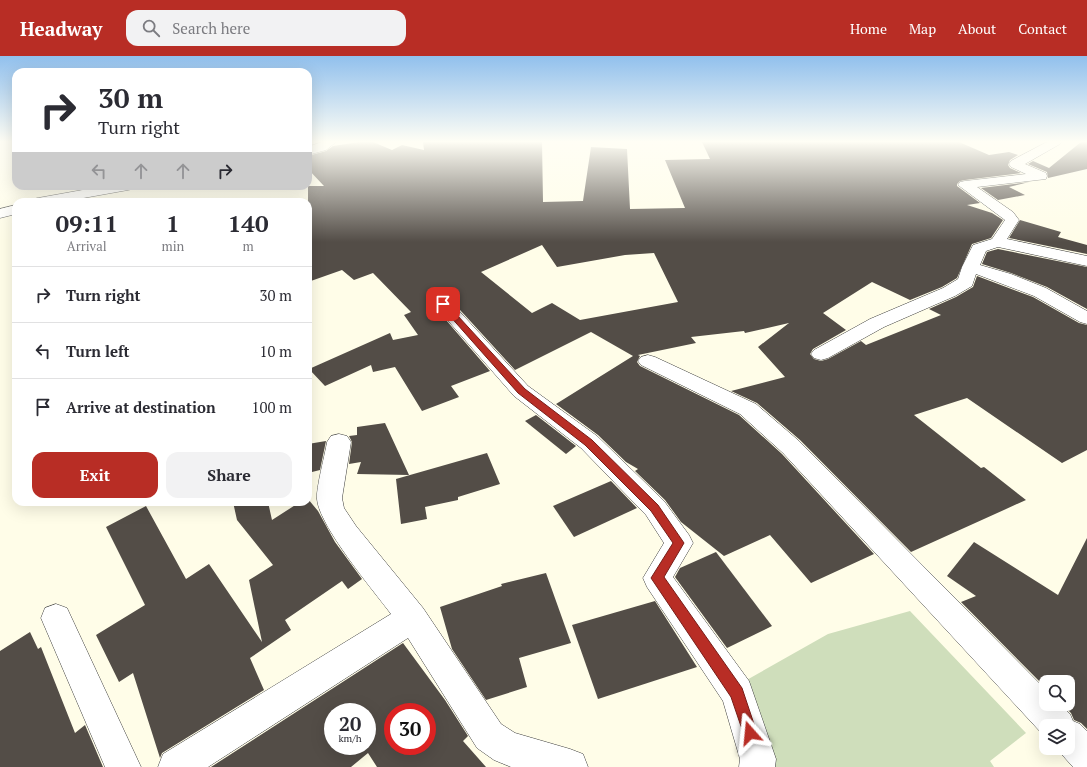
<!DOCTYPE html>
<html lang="en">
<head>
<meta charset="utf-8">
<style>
  :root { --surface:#fff; --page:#f2f2f3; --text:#2b2b33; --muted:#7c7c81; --line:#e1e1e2; --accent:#b82d25 }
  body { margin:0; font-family:"PT Serif",serif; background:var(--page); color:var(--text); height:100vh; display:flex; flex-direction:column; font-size:15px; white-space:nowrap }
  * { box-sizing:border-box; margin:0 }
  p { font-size:13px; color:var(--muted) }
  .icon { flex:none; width:22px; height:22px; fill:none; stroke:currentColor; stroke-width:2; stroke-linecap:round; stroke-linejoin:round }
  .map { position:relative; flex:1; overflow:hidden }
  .sheet { position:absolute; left:12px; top:142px; width:300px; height:308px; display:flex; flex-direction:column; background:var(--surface); border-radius:12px; box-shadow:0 4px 16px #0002 }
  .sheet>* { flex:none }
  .banner { position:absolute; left:12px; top:12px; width:300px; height:122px; border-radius:12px; box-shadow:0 4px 16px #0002; background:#fff; color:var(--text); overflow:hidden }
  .fabs { position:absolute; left:1039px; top:619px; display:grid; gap:8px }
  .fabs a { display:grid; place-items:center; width:36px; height:36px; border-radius:8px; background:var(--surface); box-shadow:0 4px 16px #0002; font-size:20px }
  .speed { position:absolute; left:324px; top:647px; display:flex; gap:8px; font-size:20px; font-weight:700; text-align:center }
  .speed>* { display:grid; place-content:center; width:52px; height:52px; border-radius:50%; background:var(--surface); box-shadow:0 4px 16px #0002; line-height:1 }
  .speed small { font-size:10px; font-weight:400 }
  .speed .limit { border:6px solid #d22; background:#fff; color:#111 }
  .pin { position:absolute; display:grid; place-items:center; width:34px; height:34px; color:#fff; margin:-17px; border-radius:8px; box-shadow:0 2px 6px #0006 }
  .me { position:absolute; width:44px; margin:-22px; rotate:342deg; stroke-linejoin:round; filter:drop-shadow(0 0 3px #0008) }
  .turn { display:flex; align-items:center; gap:14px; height:84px; padding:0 20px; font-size:18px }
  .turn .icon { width:52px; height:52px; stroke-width:2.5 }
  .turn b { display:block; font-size:28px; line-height:34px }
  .lanes { display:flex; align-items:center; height:38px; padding:0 20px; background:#0003; justify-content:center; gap:20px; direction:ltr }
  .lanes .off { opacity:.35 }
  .eta { display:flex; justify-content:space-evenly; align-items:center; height:68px; text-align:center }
  .eta b { font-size:24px; font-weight:700; line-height:28px }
  .button { display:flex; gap:8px; margin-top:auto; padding:8px 20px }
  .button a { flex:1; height:46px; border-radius:12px; background:var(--accent); color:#fff; font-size:16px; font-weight:700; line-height:46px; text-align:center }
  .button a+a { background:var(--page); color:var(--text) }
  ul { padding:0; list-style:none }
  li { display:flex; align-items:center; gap:12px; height:56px; padding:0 20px; border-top:1px solid var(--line) }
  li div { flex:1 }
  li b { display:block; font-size:15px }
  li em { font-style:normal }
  header { display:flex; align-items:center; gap:24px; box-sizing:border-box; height:56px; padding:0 20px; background:var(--accent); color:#fff }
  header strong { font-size:19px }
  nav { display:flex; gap:22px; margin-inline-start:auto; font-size:14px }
  .search { width:280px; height:36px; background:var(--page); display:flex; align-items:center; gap:10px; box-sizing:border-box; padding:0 14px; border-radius:12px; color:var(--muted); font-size:15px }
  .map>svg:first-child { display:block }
</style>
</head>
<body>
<header>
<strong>Headway</strong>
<div class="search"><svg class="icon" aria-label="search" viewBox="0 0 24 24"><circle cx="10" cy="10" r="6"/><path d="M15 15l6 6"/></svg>Search here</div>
<nav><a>Home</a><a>Map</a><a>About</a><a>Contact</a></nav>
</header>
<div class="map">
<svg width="1087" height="711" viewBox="0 0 1087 711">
  <rect width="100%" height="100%" fill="#fffde8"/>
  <polygon fill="#cfdebb" points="910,555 1026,677 990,705 994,711 752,711 736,630 828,578"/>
  <g fill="#534d47" fill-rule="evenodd">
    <path d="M360,86H373L392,94L402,89L424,94L423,86H542L543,146L583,145L591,91L627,93L630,153L685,152L665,104L710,103L702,86H959L989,99L1009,96L1018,99L1010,104L1008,109L1010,112L1021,117L965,124L960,125L957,128V130L980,147L967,149L992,157L1003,164L991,182L972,188L957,222L942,231L910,244L872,226L823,257L846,274L813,293L810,298L814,303L821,305L828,303L861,285L866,289L941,259L929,253L956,241L973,231L977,220L1033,241L1079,267L1087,269V394L1062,407L967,342L914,359L981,412L984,411L1026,444L911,496L800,384L757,347L731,335L785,321L758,291L789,267L745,277L744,275L691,281L696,287L638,299L640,300L637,306L640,310L739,359L782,398L874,498L811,527L770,479L724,500L681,466L665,444L635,415L638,413L626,406L598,379L556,348L633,300L591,276L515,314L450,243L443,242L437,243L433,249L490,315L451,330L459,341L422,355L395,311L373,316L371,309L325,330L309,313L390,277L393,284L418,279L404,259L411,256L373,217L354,224L342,214L308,226V130H324L308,113V100L326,95L333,90ZM542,189L557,211L625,199L654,197L678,246L580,264L552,247L532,257L481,216Z"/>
    <polygon points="1081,86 1087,86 1087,113 1048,122 1047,116 1028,108 1033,105 1049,112"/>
    <polygon points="1029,126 1009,131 1025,139 998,144 981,132"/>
    <polygon points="1020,164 1061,176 1058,181 1087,189 1087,198 1009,182"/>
    <polygon points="998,193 1087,211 1087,253 1047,231 1011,217 982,208 987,196"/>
    <polygon points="536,359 576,390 566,398 525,365"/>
    <polygon points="385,367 409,419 357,418 361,406 349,408 352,386 349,380 357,379 357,371"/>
    <polygon points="326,385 320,414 308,417 308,388"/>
    <polygon points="487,397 500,428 458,441 458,444 425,451 427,463 401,468 396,423"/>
    <polygon points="611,425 637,452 574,481 553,450"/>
    <polygon points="308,443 318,455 335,486 362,523 348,533 342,525 285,564 291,574 250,602 264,634 162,697 160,702 133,617 119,626 96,579 145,549 106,471 146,450 186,523 209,508 262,586 249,524 273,509 237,464 233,446 268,446 272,464 300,446 308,446"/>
    <polygon points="1087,482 1087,673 1081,667 1074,664 1071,657 1062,648 1068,648 1068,626 1046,626 1046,632 961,546 976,540 947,520 974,486 1058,539"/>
    <polygon points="716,496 772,570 727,592 675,521 680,512"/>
    <polygon points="546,517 571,587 519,602 527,631 486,644 452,593 440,551 502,530 501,528"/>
    <polygon points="655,545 697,611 598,643 572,569"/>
    <polygon points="30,576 38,593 41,591 75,677 85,669 103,711 0,711 0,595"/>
    <path d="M403,587L445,644L468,680L463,685L486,711H377L368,697L351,711H211ZM333,656H367V690H333ZM393,656H427V690H393Z"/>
  </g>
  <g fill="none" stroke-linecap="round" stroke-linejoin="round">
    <g stroke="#3d3d3d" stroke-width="1">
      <g id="minor">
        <polygon points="322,86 336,86 326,94 308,99 308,91"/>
        <polygon points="1047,86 1062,86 1060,88 1025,108 1046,117 1047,120 1046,123 977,131 1013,156 1019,164 1007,183 1087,200 1087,210 998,191 986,195 980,209 1011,218 1046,232 1087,255 1087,268 1080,266 1034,240 976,218 972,230 955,240 884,271 828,302 821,304 814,302 811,298 814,294 870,263 943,232 958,223 962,211 973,189 992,183 1005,164 958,129 960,126 965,125 1026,118 1011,111 1009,108 1011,105"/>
        <polygon points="105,130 135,130 133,133 128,134 61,146 31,146 33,143 38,142"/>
        <polygon points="16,149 16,158 0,162 0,153"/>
        <polygon points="443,243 449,244 528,330 597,380 664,445 689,479 693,487 673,521 749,625 776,703 775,711 739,711 740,703 723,645 647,531 643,522 664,487 646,459 581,392 514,340 437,252 434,248 437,244"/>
        <polygon points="648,299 655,301 756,348 799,385 1046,634 1046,648 1060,648 1070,658 1073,665 1080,668 1087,675 1087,711 1073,711 1056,692 1068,692 1068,670 1046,670 1046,682 783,397 740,358 641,309 638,305 641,301"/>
        <path d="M339,378L347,380L351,386L342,442L344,452L356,470L423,552L501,668L515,677L570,693L583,698L588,711H511L494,704L477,692L408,582L208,711H158L163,698L391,558C373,534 319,470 317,443C316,432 325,399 327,386L331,380Z"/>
        <polygon points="56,548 67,552 141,711 105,711 41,562 45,552"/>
      </g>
    </g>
    <use href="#minor" fill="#fff" fill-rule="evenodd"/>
  </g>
  <linearGradient id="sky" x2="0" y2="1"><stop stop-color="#91c0ed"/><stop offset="0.46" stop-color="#fffef5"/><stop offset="1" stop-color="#fffef5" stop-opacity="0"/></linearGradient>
  <rect width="1087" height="186" fill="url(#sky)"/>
  <polygon fill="#b82d25" stroke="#781d18" points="443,246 446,247 525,333 592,384 658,449 684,487 664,521 742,632 757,677 755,682 750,684 745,682 731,641 651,522 673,487 651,455 585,389 518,337 441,250 441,247"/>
</svg>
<div class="fabs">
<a><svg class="icon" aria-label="search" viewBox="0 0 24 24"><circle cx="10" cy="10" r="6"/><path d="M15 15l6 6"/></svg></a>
<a><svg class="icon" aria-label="layers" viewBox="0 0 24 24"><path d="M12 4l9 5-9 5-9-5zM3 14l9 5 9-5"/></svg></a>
</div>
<div class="speed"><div>20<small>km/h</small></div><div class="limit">30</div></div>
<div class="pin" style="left:443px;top:248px;background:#d93025"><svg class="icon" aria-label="arrive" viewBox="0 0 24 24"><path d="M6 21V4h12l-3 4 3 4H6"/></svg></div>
<svg class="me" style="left:750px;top:677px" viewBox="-20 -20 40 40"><path d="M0-17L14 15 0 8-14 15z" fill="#b82d25" stroke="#fff" stroke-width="4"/></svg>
<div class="banner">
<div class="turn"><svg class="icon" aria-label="right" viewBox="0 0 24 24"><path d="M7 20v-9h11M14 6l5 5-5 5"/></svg><div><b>30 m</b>Turn right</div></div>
<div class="lanes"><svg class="icon off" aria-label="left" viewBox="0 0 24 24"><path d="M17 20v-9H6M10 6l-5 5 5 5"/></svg><svg class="icon off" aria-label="ahead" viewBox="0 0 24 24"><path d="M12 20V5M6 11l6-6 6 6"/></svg><svg class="icon off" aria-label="ahead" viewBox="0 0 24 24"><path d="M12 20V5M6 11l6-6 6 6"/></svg><svg class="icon" aria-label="right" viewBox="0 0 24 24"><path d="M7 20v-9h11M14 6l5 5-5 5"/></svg></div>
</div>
<section class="sheet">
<div class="eta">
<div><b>09:11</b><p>Arrival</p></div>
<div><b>1</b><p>min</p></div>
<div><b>140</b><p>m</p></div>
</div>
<ul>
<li><svg class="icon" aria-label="right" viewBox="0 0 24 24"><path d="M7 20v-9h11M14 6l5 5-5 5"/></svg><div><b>Turn right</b></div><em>30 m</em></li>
<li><svg class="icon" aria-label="left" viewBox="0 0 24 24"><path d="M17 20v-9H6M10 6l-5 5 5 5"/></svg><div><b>Turn left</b></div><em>10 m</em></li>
<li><svg class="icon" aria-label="arrive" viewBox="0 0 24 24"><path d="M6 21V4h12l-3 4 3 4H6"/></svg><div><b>Arrive at destination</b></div><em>100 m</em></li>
</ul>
<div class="button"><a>Exit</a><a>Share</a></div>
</section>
</div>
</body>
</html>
